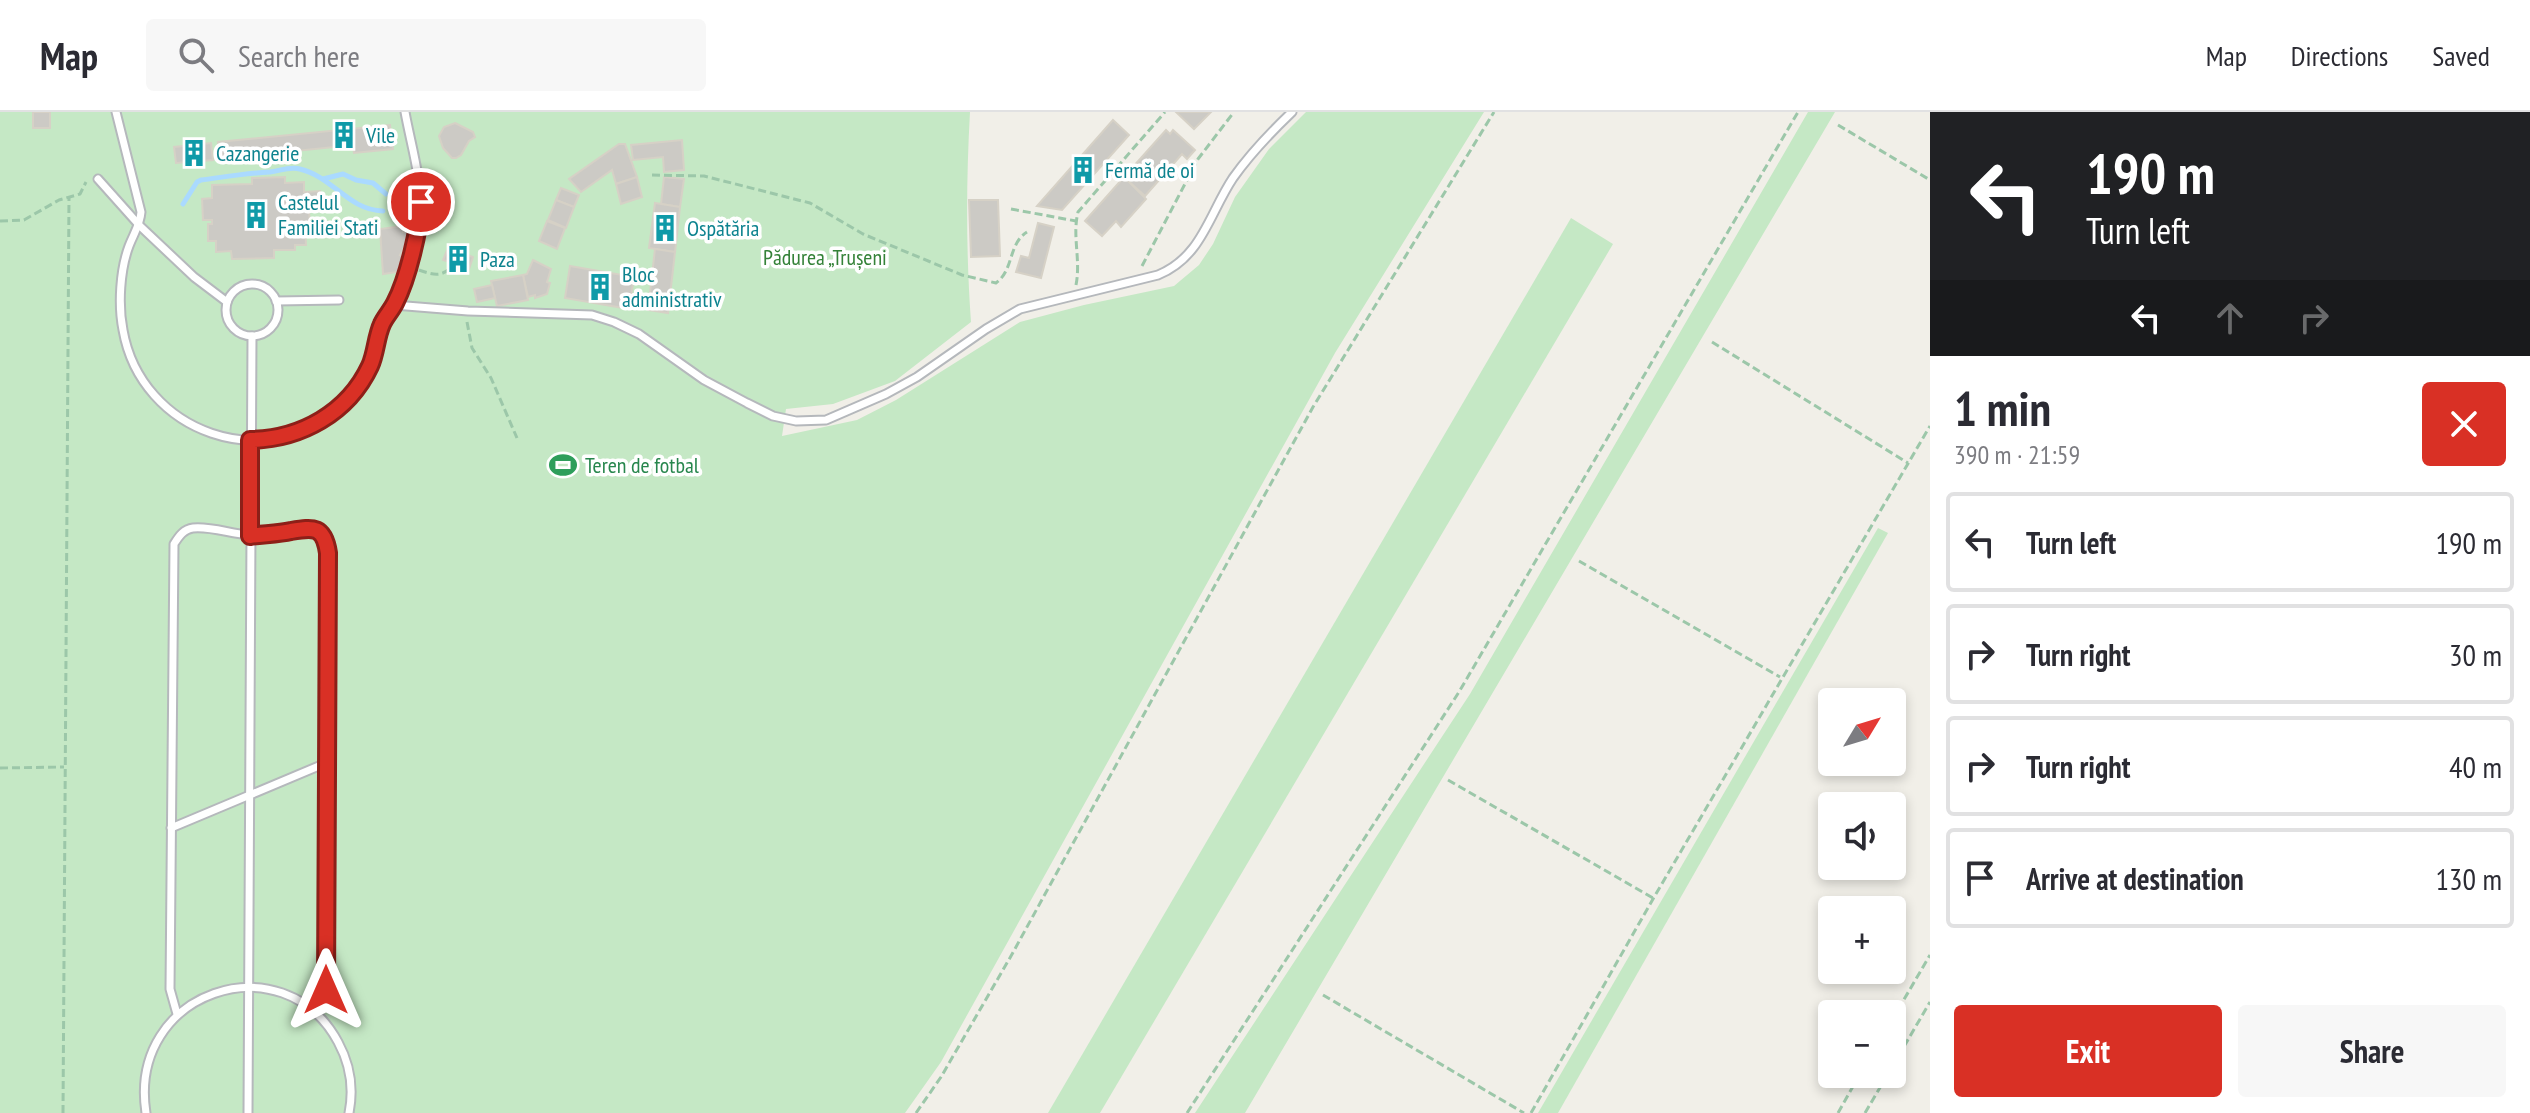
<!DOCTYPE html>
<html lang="en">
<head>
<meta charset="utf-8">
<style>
  :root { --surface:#fff; --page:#f7f7f7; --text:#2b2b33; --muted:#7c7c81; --line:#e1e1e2; --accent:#d93025 }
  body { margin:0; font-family:"PT Sans Narrow",sans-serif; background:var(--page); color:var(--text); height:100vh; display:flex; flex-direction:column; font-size:30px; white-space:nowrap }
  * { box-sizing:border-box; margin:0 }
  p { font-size:26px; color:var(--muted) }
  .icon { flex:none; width:44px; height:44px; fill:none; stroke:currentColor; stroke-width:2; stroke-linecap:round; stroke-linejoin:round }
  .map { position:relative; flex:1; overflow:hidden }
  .sheet { display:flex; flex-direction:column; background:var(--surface); width:600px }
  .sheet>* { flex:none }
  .top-card { background:#202124; color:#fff; overflow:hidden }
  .needle { width:52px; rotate:52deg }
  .fabs { position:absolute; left:1818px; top:576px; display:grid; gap:16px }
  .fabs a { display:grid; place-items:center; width:88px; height:88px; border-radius:8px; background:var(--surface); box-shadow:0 4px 12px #0003; font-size:40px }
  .pin { position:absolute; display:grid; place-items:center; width:68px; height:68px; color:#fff; margin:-34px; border:4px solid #fff; border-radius:50%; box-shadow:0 2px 8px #0007 }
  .me { position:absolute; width:88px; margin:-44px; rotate:0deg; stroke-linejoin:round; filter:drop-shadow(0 0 6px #0008) }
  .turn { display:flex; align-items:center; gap:28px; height:168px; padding:0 24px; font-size:36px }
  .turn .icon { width:104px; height:104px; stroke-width:2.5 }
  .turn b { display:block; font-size:56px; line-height:68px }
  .lanes { display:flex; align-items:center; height:76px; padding:0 24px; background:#0003; justify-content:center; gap:40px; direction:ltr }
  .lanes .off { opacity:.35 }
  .round { display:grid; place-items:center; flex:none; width:84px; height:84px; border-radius:8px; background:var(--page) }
  .overview { display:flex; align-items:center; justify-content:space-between; height:136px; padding:0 24px }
  h1 { font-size:48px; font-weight:700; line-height:60px }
  .button { display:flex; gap:16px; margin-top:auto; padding:16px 24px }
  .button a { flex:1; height:92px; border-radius:8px; background:var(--accent); color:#fff; font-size:32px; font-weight:700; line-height:92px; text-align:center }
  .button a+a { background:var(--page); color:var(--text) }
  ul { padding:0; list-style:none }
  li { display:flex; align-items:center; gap:24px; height:100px; margin:0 16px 12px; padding:0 8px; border:4px solid var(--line); border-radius:8px }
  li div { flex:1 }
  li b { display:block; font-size:30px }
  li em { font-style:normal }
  header { display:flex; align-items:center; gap:48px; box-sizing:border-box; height:112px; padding:0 40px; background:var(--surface); border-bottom:2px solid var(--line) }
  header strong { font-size:38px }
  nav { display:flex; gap:44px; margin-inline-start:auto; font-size:28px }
  .search { width:560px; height:72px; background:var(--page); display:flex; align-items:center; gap:20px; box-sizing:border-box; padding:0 28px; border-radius:8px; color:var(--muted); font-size:30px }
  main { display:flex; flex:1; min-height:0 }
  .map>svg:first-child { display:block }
</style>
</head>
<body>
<header>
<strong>Map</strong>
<div class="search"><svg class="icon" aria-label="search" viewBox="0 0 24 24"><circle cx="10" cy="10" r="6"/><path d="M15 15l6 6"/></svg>Search here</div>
<nav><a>Map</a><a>Directions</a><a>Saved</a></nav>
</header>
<main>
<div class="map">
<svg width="1930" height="1001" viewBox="0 0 1930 1001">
  <rect width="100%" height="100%" fill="#f1efe8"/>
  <g fill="#c5e8c5">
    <path d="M0,0H970C966,71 966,140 971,210L895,269L833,292L786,297L782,324L857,308L896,288L1020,210L1084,193L1174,174L1199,153L1213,132L1235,85L1269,37L1306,0H1484L1335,241L941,950L905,1001H0Z"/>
    <polygon points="1808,0 1835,0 1245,1001 1195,1001 1470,582"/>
    <polygon points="1571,106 1613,132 1100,1001 1048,1001"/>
    <polygon points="1878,416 1888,421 1558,1001 1538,1001"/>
  </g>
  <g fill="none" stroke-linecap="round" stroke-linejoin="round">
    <g stroke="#aadaff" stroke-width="5">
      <polyline points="323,67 343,62 356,68 373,71 386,82"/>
      <path d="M183,92L197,70L201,68C224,65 247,61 270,60C280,59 289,54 300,57C333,65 348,98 383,99"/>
    </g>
  </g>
  <g fill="#cccac5" stroke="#d6d1c6" stroke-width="2">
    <rect x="33" y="0" width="17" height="16"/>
    <polygon points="1176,0 1211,0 1194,17"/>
    <polygon points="1113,8 1129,23 1062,98 1037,94"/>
    <polygon points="455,11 473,20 475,25 469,29 461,43 456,46 452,46 443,36 439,24 444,15"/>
    <polygon points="390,13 393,37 354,41 353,33 219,47 218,30"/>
    <polygon points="1166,18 1170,22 1173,18 1195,38 1187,47 1182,42 1145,84 1124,65"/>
    <polygon points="682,28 684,58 664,60 663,45 633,48 631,33"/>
    <polygon points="211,31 213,48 176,51 174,35"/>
    <polygon points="619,32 625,32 637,65 616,72 612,58 581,80 569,67"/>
    <polygon points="285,65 285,71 304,70 304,80 320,79 320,99 309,99 310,112 305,112 306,133 295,133 295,138 274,138 274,146 232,147 231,139 216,140 216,129 208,129 208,112 212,112 212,108 203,108 202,87 212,86 212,73 252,72 252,66"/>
    <polygon points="637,65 642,85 621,92 616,72"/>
    <polygon points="664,65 684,67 680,95 661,92"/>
    <polygon points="1124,65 1146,87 1121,115 1116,109 1102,124 1085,109"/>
    <polygon points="561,76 579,83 574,95 556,88"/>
    <polygon points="556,88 574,95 566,116 548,108"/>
    <polygon points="969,88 998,88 1000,144 971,145"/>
    <polygon points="655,91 680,95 675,140 649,136"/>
    <polygon points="547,109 565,116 557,137 539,129"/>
    <polygon points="1038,111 1054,115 1041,166 1016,160 1021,144 1029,146"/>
    <polygon points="403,114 403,120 407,120 408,128 400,143 404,144 404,159 383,162 380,117"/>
    <polygon points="448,136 473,145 469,157 443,148"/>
    <polygon points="655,137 675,140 668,201 648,198"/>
    <polygon points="533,148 551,157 547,170 550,171 547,182 535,186 535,183 528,185 523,163 527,162"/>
    <polygon points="570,154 634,165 629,197 565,186"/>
    <polygon points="523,163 528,188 497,194 491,169"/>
    <polygon points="492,173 495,186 477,190 474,177"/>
  </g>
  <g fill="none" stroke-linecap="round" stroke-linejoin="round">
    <g stroke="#b5b8bc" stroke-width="11">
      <g id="lane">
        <path d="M116,0L141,100C140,113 134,121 129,134C120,158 118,193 123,218C141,321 268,366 343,291C368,267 371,247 381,216C385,201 397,188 403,173C410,156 421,108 421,90C420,62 410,28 405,0"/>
        <polyline points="98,67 140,114 194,165 227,190"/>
        <circle cx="252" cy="198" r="26"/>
        <polyline points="276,189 339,188"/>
        <path d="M394,193L468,199L592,203L614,210L639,222L704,268L747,291L773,304L796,309L826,308L886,282L917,265L986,217L1020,197L1158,163C1202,145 1209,102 1233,66C1250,42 1270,21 1292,0"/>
        <polyline points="171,716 326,651"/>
        <path d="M177,902L170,877L174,432C179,424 184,417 193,416C211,414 231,422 250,423C266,425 301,413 312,416C324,420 327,430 328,441L326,878L316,902"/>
        <path d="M146,1001C127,879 283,828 338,930C350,952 354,976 349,1001"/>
        <polyline points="248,1001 252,224"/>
      </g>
    </g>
    <g stroke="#9cc7a9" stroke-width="3" stroke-dasharray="8 4" stroke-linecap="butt">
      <polyline points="1838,13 1930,68"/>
      <path d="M652,63L704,64L810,91L863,122L962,163L996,171C1014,158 1008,132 1027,120"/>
      <polyline points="1011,97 1076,109"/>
      <polyline points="0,109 24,108 59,88 80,82 86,70"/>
      <polyline points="1142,154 1198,47 1234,0"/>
      <path d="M419,158C436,164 442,165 455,152"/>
      <path d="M1076,173C1081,148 1072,124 1078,100L1165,0"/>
      <polyline points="467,210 472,236 491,266 517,326"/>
      <polyline points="1712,230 1908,351"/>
      <polyline points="1579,449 1780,565"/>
      <polyline points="0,656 64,655"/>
      <polyline points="1448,668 1653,786"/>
      <polyline points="1323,883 1524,1001"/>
      <polyline points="1892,908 1930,843"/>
      <polyline points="1892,955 1930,890"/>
      <polyline points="63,1001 69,85"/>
      <polyline points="916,1001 941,965 1011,844 1313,295 1494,0"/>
      <polyline points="1187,1001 1459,580 1798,0"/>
      <polyline points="1531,1001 1653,787 1930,314"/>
      <polyline points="1838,1001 1860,962"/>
      <polyline points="1865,1001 1888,962"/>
    </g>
    <use href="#lane" stroke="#fff" stroke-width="7"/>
  </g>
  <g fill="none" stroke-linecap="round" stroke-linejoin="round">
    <g stroke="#8d1f18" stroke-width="20">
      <path id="route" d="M326,878L328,441C324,414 314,415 291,419C278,422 263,422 250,424V328C301,327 348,301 370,254C376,241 376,225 382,212C385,205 391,199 395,191C408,166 419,118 421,90"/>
    </g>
    <use href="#route" stroke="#d93025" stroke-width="14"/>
  </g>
  <defs>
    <g id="building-bare" transform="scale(2.16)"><path d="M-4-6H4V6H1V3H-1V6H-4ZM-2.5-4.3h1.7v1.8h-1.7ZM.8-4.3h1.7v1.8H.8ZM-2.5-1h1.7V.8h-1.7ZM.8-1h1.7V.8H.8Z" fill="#0f9aa8" stroke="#fff" stroke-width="2.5" paint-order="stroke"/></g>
    <g id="stadium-bare" transform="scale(2.16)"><path d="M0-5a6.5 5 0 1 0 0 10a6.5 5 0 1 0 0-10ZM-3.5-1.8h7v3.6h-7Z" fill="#2e9e5b" stroke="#fff" stroke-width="2.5" paint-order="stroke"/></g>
  </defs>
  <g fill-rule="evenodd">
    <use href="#building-bare" x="344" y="23"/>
    <use href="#building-bare" x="194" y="41"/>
    <use href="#building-bare" x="1083" y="58"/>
    <use href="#building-bare" x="256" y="103"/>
    <use href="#building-bare" x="665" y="116"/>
    <use href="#building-bare" x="458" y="147"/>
    <use href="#building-bare" x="600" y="175"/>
    <use href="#stadium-bare" x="563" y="353"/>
  </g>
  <g text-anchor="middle" stroke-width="7" stroke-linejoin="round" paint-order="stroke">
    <g font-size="22" fill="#0d838f" stroke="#fff" text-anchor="start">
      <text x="366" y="31">Vile</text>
      <text x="216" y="49">Cazangerie</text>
      <text x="1105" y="66">Fermă de oi</text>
      <text x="278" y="98">Castelul<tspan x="278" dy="25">Familiei Stati</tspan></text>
      <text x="687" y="124">Ospătăria</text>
      <text x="480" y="155">Paza</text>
      <text x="622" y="170">Bloc<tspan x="622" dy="25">administrativ</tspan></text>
    </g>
    <g font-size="22" fill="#348238" stroke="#fff">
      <text x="825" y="153">Pădurea „Trușeni</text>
    </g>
    <g font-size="22" fill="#27864d" stroke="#fff" text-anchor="start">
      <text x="585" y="361">Teren de fotbal</text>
    </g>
  </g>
</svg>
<div class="fabs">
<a><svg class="needle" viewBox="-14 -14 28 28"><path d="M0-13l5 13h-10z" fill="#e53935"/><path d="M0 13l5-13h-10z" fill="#7c7c81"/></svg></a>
<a><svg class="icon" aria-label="sound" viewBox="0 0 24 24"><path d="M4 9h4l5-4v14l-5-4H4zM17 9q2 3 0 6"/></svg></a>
<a>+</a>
<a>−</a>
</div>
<div class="pin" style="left:421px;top:90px;background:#d93025"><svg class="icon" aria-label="arrive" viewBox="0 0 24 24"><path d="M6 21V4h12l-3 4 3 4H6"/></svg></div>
<svg class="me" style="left:326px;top:878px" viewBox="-20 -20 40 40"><path d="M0-17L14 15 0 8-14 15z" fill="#d93025" stroke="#fff" stroke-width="4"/></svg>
</div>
<section class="sheet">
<div class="top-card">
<div class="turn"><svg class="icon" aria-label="left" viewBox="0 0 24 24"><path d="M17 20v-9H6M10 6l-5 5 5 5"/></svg><div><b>190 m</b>Turn left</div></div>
<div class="lanes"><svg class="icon" aria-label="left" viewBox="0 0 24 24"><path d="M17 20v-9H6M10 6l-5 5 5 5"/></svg><svg class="icon off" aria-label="ahead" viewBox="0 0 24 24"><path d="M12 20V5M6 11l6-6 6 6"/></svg><svg class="icon off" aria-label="right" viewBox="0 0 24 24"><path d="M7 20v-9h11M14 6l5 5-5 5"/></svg></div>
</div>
<div class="overview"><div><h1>1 min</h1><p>390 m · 21:59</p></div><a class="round" style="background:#d93025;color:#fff"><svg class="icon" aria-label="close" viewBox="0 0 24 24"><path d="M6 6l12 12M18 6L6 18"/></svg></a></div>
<ul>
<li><svg class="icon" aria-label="left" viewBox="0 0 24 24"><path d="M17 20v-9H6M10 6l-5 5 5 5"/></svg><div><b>Turn left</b></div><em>190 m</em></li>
<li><svg class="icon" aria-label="right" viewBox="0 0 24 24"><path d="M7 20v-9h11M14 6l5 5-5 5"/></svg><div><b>Turn right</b></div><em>30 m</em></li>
<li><svg class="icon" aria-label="right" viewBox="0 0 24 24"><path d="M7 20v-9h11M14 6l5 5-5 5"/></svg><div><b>Turn right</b></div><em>40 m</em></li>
<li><svg class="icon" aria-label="arrive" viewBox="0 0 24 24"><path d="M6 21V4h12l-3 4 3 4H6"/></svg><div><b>Arrive at destination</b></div><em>130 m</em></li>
</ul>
<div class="button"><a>Exit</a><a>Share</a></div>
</section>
</main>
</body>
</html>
